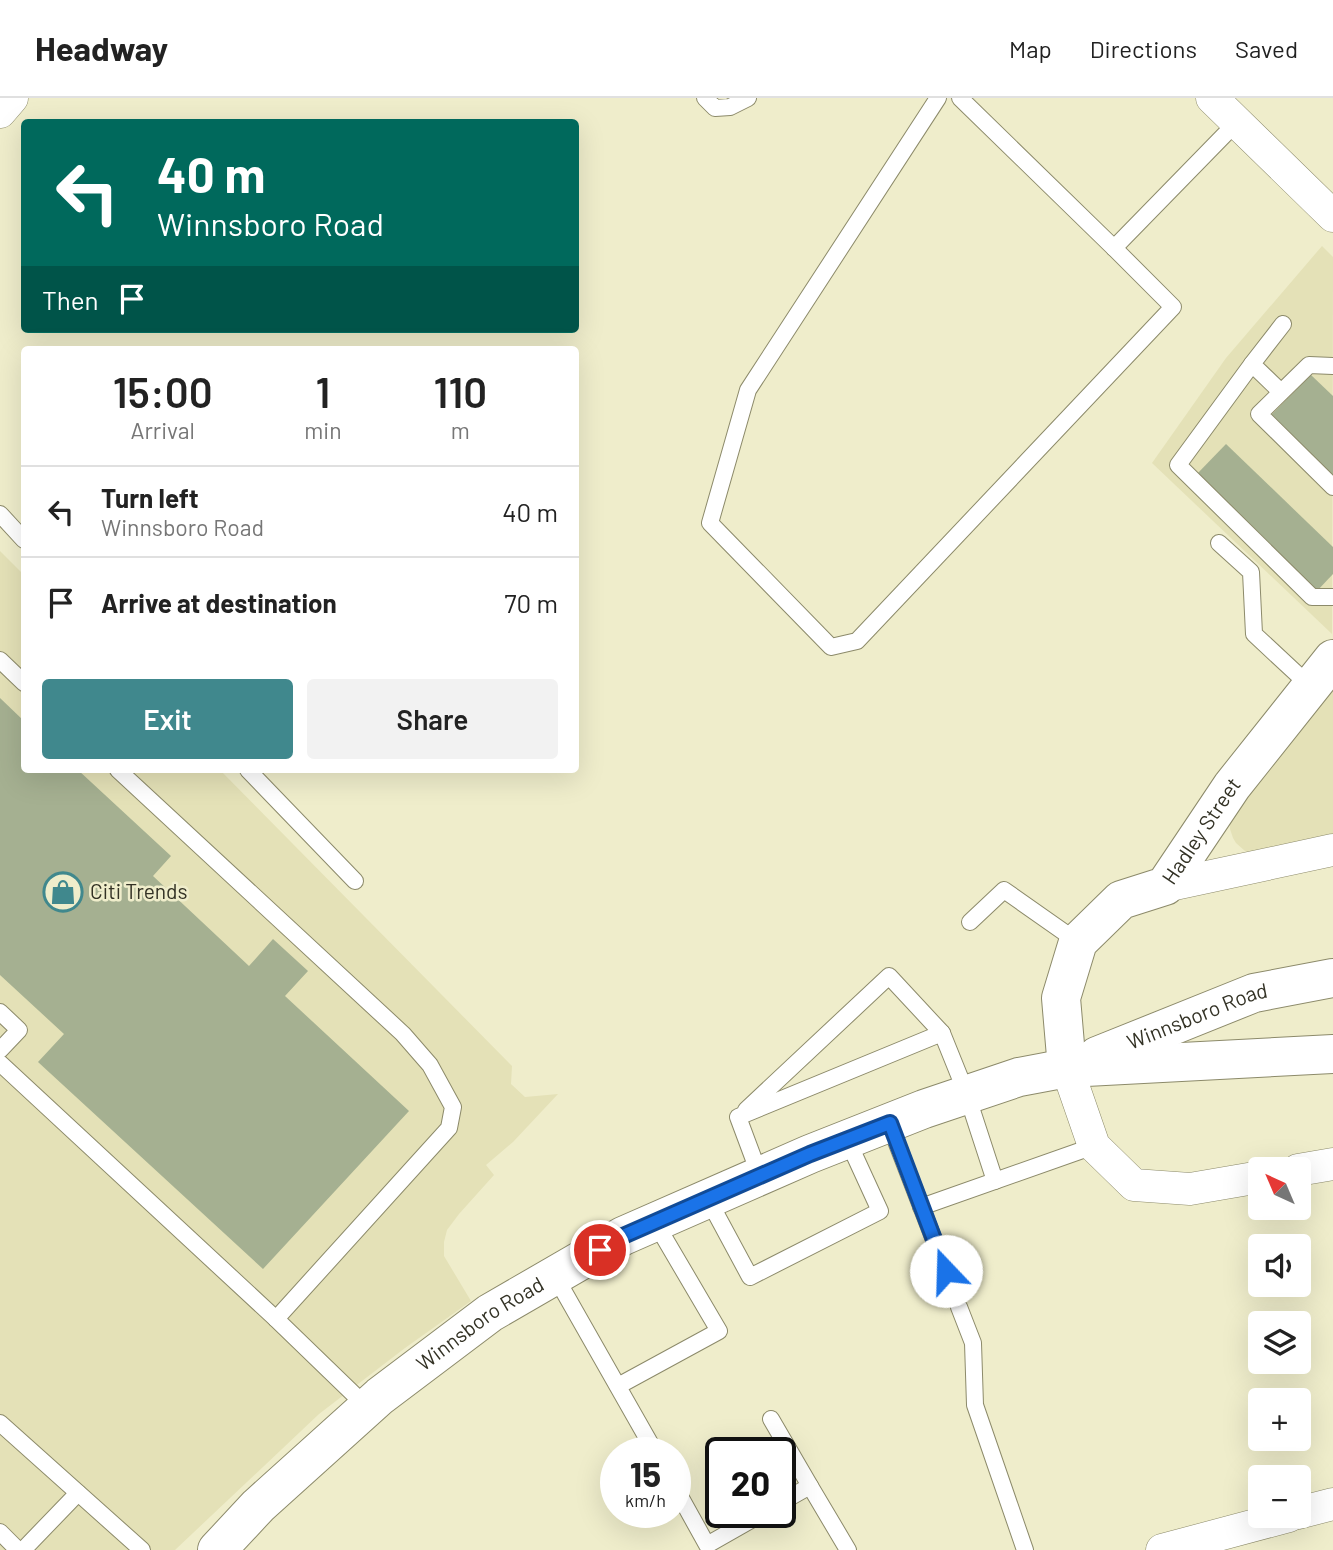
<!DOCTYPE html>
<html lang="en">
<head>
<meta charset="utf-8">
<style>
  :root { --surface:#fff; --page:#f2f2f2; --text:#222; --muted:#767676; --line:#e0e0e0; --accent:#40888d }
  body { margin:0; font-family:Barlow,sans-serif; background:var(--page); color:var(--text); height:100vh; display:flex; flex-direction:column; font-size:26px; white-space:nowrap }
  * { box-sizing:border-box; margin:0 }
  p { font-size:23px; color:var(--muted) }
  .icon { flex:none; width:38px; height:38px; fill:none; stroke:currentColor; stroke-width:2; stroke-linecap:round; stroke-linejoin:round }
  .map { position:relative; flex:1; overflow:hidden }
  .sheet { position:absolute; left:21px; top:248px; width:558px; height:427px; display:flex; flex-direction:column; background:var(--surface); border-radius:7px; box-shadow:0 7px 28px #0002 }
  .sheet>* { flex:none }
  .guide { position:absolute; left:21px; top:21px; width:558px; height:214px; border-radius:7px; box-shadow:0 7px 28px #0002; background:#00695c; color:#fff; overflow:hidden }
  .needle { width:46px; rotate:316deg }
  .buttons { position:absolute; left:1248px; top:1059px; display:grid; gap:14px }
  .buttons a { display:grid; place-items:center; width:63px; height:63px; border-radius:7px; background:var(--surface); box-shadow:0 7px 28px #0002; font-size:35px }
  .speed { position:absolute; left:600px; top:1339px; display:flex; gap:14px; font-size:35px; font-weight:700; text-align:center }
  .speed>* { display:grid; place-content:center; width:91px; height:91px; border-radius:50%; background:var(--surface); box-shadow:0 7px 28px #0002; line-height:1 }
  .speed small { font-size:18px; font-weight:400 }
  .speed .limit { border:4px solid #111; border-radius:10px; background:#fff; color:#111 }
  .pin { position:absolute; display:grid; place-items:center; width:60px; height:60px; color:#fff; margin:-30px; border:4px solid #fff; border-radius:50%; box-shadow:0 2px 7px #0007 }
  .me { position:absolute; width:77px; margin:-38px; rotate:339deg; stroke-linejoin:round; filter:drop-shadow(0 0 5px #0008) }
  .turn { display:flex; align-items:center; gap:24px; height:147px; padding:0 21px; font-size:32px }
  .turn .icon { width:91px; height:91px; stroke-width:2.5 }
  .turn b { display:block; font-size:49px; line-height:60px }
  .then { display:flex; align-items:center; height:66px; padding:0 21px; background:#0003; gap:14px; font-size:26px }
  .eta { display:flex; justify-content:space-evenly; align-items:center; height:119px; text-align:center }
  .eta b { font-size:42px; font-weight:600; line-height:49px }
  .primary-button { display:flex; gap:14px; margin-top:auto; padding:14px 21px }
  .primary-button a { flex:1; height:80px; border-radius:7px; background:var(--accent); color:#fff; font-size:28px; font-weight:600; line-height:80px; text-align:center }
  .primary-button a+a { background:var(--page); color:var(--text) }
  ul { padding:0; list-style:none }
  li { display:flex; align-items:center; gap:21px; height:91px; padding:0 21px; border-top:2px solid var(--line) }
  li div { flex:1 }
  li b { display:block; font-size:26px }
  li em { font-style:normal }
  header { display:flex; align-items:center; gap:42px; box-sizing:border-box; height:98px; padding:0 35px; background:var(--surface); border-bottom:2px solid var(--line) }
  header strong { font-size:33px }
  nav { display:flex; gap:38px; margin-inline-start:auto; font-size:24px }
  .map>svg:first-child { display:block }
</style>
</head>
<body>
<header>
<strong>Headway</strong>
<nav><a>Map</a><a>Directions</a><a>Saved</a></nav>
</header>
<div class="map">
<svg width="1333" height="1452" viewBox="0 0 1333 1452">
  <rect width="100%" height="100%" fill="#efedcb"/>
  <g fill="#e4e1b7">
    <polygon points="1322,148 1333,159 1332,536 1152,365 1226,260"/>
    <polygon points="0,453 24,477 24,672 220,672 512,968 511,986 525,999 558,996 513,1044 486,1067 494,1077 459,1116 447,1132 444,1144 444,1158 471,1203 405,1250 319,1316 175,1452 0,1452"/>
    <polygon points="1333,590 1333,743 1255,756 1245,753 1236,745 1233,740 1230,731 1230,721"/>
  </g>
  <g fill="#a5b091">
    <polygon points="1311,277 1333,298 1333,383 1268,320"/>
    <polygon points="1226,346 1333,449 1333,476 1316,494 1195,378"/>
    <polygon points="0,600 24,623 24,672 78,672 171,758 153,778 249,868 273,841 308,873 285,898 409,1013 263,1171 38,964 64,936 0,877"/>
  </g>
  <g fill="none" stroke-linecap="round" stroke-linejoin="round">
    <g stroke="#8c8a6a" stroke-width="18">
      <g id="lane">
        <polyline points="705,0 715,10 730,9 748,0"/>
        <polyline points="938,0 748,292 710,425 831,549 857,543 1173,209 1114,150 960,0"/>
        <polyline points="1114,150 1237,24"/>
        <polyline points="1252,266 1178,367 1312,499 1333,499"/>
        <polyline points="1333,268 1309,267 1259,316 1333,389"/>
        <polyline points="1281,294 1252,266 1283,226"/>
        <polyline points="0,416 24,442"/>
        <polyline points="1219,445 1251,474 1254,536 1311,589"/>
        <polyline points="0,562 24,585"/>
        <polyline points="118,672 403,936 430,967 453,1009 449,1030 276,1221 367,1309"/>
        <polyline points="248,672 355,783"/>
        <polyline points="970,824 1004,792 1078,844"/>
        <polyline points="0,914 19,932 0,952"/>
        <polyline points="0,965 276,1221"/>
        <polyline points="746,1012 889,878 942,935"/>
        <polyline points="889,1025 954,1194"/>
        <polyline points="760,1078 738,1019 942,935 967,997 995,1083"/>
        <polyline points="708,1101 750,1179 880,1113 847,1041"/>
        <polyline points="921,1109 1094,1048"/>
        <polyline points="555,1178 655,1354"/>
        <polyline points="959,1209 973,1245 975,1307 1025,1452"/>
        <polyline points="618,1288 719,1233 655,1124"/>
        <polyline points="771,1321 810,1388 780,1405"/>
        <polyline points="0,1325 142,1452"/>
        <polyline points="810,1388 848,1452"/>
        <polyline points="676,1391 707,1447 765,1414"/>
        <polyline points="0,1434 18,1452"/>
        <polyline points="23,1452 78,1395"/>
      </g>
    </g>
    <g stroke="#8c8a6a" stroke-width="33">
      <g id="street">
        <polyline points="1212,0 1333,118"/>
        <polyline points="0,14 12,0"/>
        <polyline points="1165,788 1333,752"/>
        <polyline points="1067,970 1094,1048 1134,1087 1190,1091 1260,1079"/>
        <polyline points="1298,1072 1333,1066"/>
        <polyline points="1298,1415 1333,1406"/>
        <polyline points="1162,1452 1289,1418"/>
      </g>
    </g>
    <g stroke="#8c8a6a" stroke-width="40">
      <g id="secondary">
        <path id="s1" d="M1097,958L1254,895L1333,880"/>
        <path id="s2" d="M1067,970L1061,900L1078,844L1121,802L1165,788L1232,688L1333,561"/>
        <path id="s3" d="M217,1452L258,1408L380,1298L490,1215L623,1138L810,1056L924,1011L1019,979L1067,970L1333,956"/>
      </g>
    </g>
    <use href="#lane" stroke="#fff" stroke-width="16"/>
    <use href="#street" stroke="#fff" stroke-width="32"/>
    <use href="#secondary" stroke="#fff" stroke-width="38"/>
  </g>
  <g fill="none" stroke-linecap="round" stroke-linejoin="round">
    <g stroke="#114b97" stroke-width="18">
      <polyline id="route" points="600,1152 623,1138 810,1056 890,1025 946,1173"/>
    </g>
    <use href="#route" stroke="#1a73e8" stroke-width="12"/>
  </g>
  <defs>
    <g id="shop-ring" transform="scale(2.0125)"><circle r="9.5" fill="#efedcb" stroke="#40888d" stroke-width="1.5"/><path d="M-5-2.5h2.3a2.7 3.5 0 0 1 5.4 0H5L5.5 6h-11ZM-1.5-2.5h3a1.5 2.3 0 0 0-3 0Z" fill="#40888d"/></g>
  </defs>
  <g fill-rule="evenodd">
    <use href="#shop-ring" x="63" y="794"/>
  </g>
  <g text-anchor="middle" stroke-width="5" stroke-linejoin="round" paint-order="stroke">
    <g font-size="21" fill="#333225" stroke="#efedcb">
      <text dy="7" stroke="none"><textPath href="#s2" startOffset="301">Hadley Street</textPath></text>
      <text dy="7" stroke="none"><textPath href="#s1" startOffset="108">Winnsboro Road</textPath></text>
      <text dy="7" stroke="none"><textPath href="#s3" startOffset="348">Winnsboro Road</textPath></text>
    </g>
    <g font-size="21" fill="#333225" stroke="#efedcb" text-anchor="start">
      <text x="90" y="801">Citi Trends</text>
    </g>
  </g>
</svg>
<div class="buttons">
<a><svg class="needle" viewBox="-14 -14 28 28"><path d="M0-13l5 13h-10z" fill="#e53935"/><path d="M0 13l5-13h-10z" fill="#767676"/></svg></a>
<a><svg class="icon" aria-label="sound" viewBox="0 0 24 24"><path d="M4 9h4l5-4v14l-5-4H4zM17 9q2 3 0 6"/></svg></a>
<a><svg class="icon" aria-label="layers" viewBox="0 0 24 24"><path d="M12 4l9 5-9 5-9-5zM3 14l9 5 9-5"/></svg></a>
<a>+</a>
<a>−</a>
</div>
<div class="speed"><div>15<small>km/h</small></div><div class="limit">20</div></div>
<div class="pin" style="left:600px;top:1152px;background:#d93025"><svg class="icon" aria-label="arrive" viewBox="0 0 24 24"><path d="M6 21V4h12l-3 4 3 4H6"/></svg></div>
<svg class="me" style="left:946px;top:1173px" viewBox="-20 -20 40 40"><circle r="19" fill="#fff"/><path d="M0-13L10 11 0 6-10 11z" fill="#1a73e8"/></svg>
<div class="guide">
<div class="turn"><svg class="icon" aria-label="left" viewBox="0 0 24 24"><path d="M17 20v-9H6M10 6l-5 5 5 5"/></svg><div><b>40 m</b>Winnsboro Road</div></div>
<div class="then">Then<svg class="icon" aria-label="arrive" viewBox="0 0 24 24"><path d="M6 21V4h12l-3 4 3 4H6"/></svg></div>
</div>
<section class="sheet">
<div class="eta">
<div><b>15:00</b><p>Arrival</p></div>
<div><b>1</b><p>min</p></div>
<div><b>110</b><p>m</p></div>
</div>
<ul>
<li><svg class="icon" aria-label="left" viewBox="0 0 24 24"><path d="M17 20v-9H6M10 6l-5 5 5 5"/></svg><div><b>Turn left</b><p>Winnsboro Road</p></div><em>40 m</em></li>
<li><svg class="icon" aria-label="arrive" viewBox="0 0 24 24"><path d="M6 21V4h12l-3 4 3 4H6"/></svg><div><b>Arrive at destination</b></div><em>70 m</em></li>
</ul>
<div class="primary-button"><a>Exit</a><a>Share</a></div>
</section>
</div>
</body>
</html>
